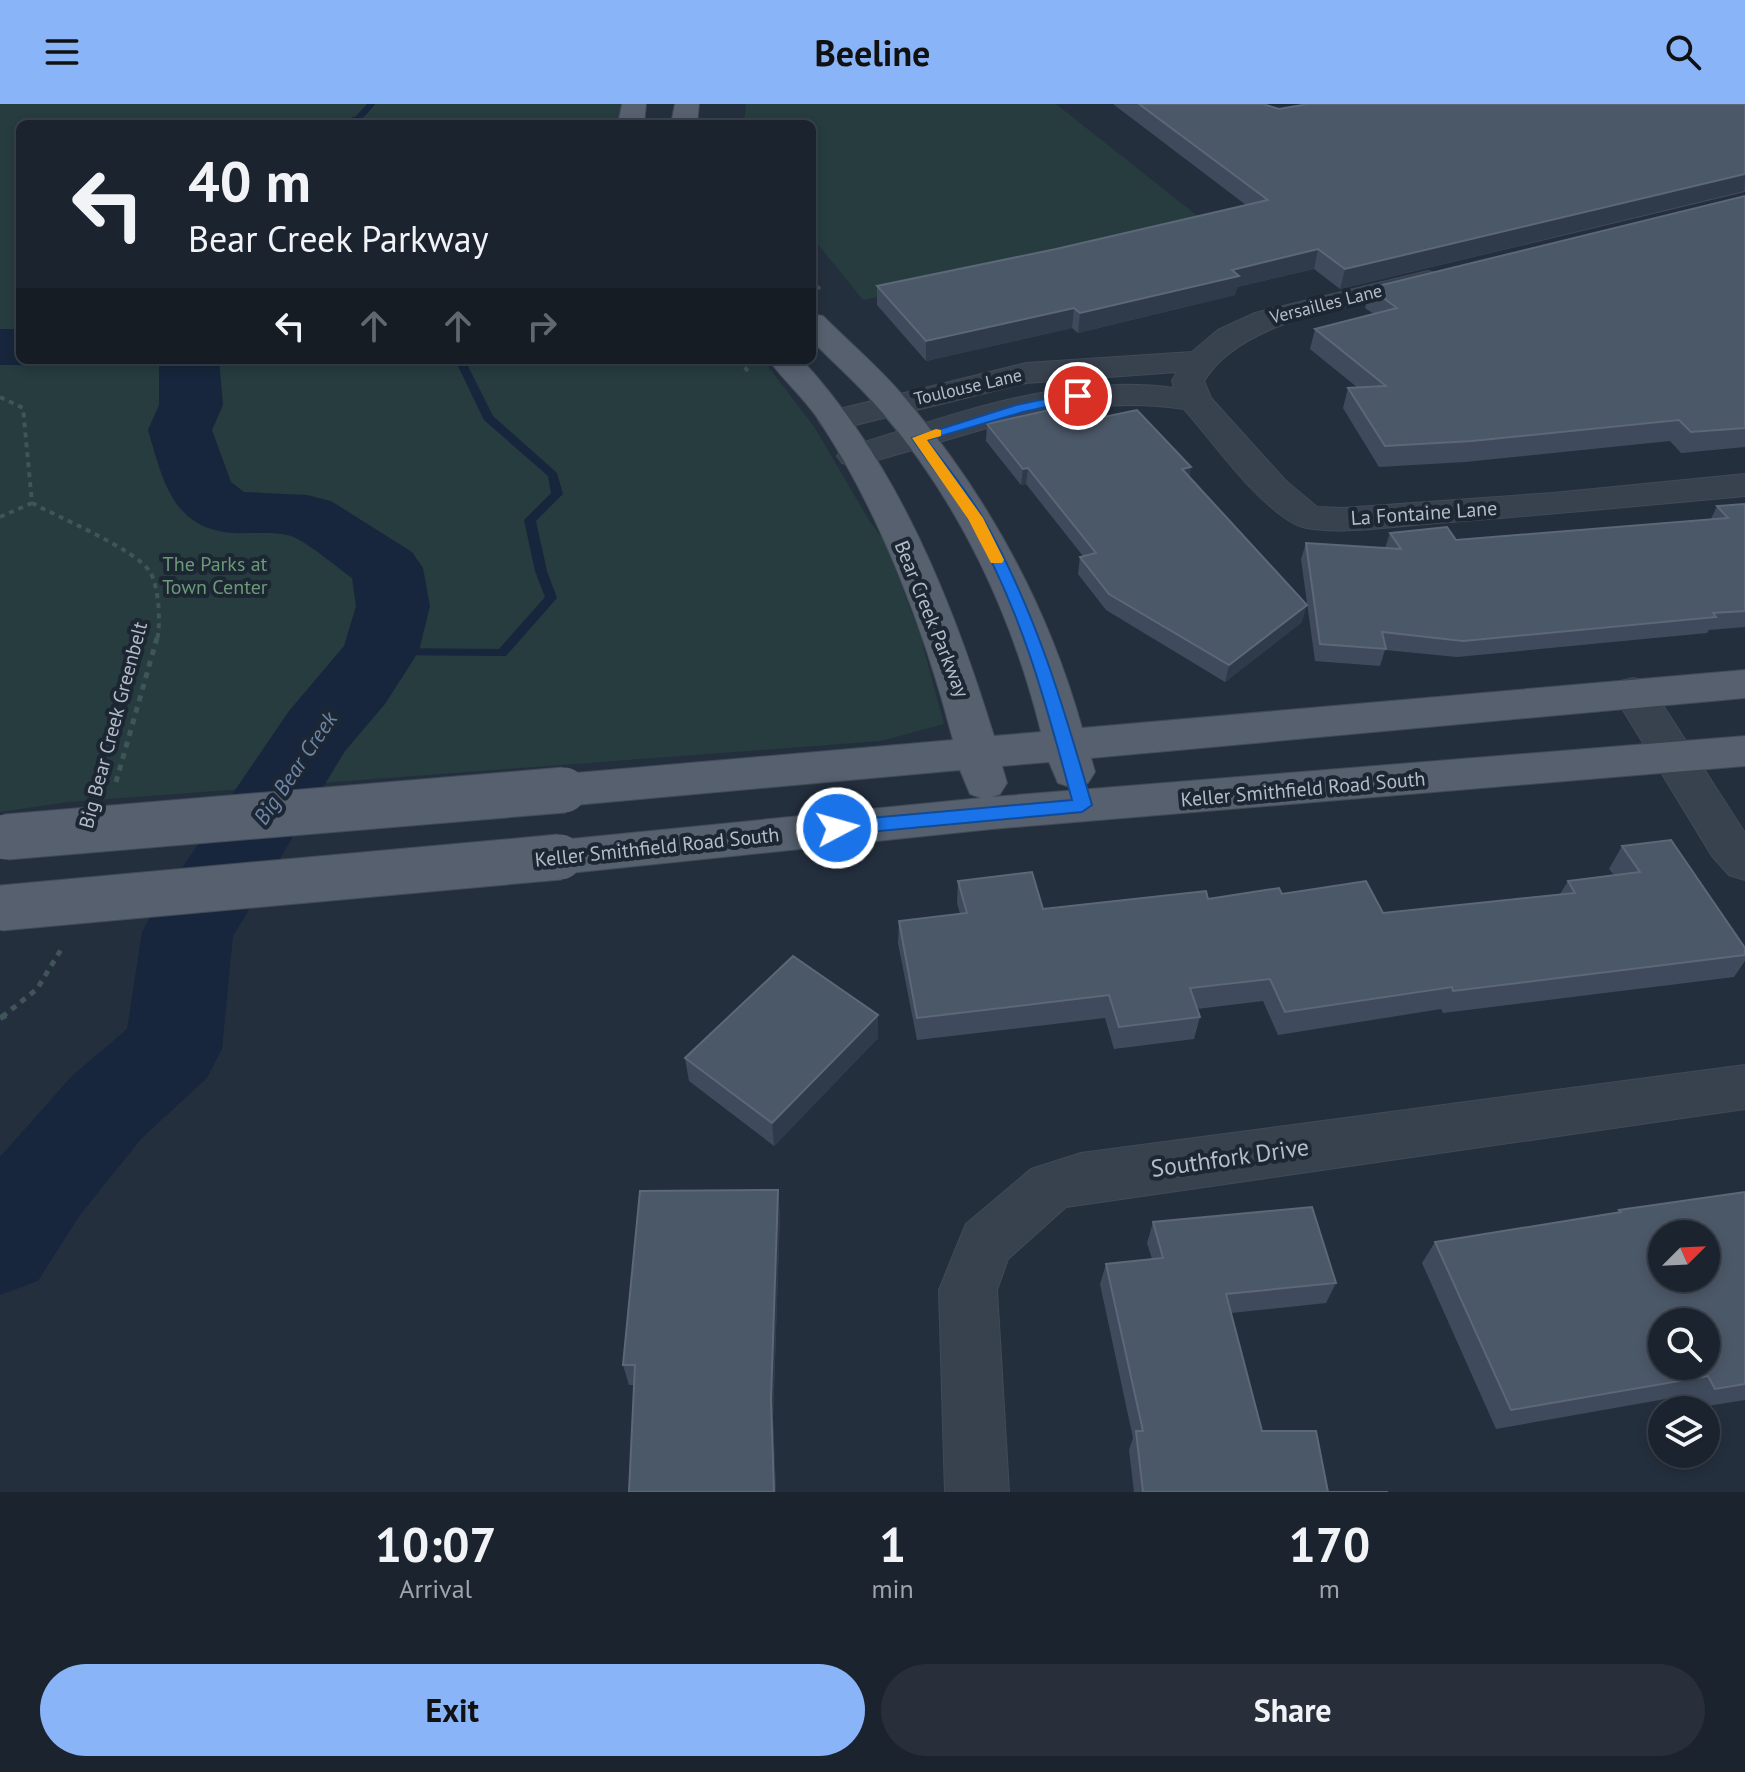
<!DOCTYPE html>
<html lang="en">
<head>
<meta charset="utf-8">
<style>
  :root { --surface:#1b232e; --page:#282f3a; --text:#f1f3f6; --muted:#a0a4aa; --line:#39404a; --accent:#8ab4f8 }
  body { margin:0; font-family:"PT Sans",sans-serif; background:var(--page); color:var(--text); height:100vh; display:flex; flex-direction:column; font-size:30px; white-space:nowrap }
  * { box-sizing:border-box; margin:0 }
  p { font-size:26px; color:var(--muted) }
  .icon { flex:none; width:44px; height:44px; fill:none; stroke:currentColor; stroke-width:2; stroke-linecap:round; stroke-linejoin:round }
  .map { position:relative; height:1388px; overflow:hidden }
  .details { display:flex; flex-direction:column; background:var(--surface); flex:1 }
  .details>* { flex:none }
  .banner { position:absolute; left:16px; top:16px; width:800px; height:244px; border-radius:12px; box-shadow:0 4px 12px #0003,0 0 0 2px var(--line); background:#1b232e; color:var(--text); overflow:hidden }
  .needle { width:52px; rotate:66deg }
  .controls { position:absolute; left:1648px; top:1116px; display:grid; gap:16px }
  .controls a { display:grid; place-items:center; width:72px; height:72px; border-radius:50%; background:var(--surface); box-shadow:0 4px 12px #0003,0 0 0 2px var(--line); font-size:40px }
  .pin { position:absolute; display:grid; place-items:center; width:68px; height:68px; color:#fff; margin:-34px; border:4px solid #fff; border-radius:50%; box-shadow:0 2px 8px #0007 }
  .me { position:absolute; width:88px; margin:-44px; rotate:84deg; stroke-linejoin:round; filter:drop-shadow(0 0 6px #0008) }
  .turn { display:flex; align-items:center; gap:28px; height:168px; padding:0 40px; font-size:36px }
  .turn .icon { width:104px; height:104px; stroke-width:2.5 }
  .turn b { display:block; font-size:56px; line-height:68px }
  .lanes { display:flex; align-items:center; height:76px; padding:0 40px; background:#0003; justify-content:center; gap:40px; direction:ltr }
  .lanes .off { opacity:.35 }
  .eta { display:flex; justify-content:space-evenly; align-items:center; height:136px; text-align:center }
  .eta b { font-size:48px; font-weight:700; line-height:56px }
  .button { display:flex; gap:16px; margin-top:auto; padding:16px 40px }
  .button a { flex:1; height:92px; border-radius:48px; background:var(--accent); color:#111; font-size:32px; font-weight:700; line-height:92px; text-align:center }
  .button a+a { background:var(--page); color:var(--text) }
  header { display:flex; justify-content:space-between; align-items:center; height:104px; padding:0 40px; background:var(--accent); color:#111; font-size:36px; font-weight:700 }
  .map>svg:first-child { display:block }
</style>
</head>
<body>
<header><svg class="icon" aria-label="menu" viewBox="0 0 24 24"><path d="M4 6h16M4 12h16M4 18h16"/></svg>Beeline<svg class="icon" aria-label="search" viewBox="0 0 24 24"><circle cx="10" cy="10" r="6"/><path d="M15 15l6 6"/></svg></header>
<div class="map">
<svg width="1745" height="1388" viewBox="0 0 1745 1388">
  <rect width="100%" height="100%" fill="#242f3e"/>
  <g fill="#263c3f">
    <polygon points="0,0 625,0 620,20 20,20 20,256 763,256 815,324 870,418 884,436 920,531 944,620 881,637 68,698 0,708"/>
    <polygon points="746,0 1056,0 1209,121 863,196 812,133 812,20 744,20"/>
  </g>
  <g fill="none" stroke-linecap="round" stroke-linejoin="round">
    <g fill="#17263c" fill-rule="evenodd">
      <path d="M367,0H375C362,17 357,20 335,20L356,12Z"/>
      <polygon points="455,256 465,256 493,312 557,369 563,390 536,417 547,467 557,494 506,552 381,551 375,547 377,544 499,545 545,493 535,467 524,416 551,389 548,372 484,316"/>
    </g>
    <g fill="#17263c" fill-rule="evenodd">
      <polygon points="0,225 20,225 20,256 40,256 20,261 0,261"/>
      <path d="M159,256H219L223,301L212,326L231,378L244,388L307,391L331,397L412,448L423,464L430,502L419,547L385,600L345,647L233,832L222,945L207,974L142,1034L80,1111L38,1177L0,1191V1053L72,972L127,925L142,828L156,802L289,607L344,542L356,502L352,474C335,462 309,439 291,432C275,427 251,430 235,429C172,426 163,376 148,326L159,301Z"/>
    </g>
    <g stroke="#414a57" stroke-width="2">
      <g id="minor">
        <path d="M1428,167L1438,170L1443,176L1438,182C1368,200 1244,211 1204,277L1211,294L1286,377L1317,403L1343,404L1553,389L1745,370V392C1638,402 1532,412 1425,420C1396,422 1316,434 1293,419C1252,395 1216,341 1184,305C1064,287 968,334 854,362L842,359L837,352L842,345C948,313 1061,268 1174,284L1172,277L1177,268L1026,279L835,326L823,323L818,316L823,309L1026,259L1192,248L1218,226L1255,209Z"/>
        <polygon points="1633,574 1648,578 1745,729 1745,776 1729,771 1712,752 1612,588 1618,578"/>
        <polygon points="1745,961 1745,1005 1066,1103 1008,1155 997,1186 1009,1388 945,1388 939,1186 958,1139 966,1120 1031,1065 1081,1049"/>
      </g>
    </g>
    <g stroke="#414a57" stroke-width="2">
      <g id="major">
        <polygon points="622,0 646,0 644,20 618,20"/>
        <polygon points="675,0 699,0 697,20 671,20"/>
        <path d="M812,210L823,212C850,239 881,265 905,294C987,391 1048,502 1082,624L1745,566V594L1091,654L1095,668L1088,679L1073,684L1058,679L1049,658L1002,662L1007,679L1000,690L992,693L1745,632V662L992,725L560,770L544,765L537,753L544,741L560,736L981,694L970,690L960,666L564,702L549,697L542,686L549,675L564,670L953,636C925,527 879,405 816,312C802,292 783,276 769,256H802C898,360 953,499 994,632L1041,628C1012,511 960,399 881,307C860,282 835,260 812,237Z"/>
      </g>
    </g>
    <polyline stroke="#3f5557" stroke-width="3" stroke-dasharray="4 4" stroke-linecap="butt" points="812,176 821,186"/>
    <g stroke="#3f5557" stroke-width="4" stroke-dasharray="5 5" stroke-linecap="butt">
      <polyline points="738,256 748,267"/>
      <polyline points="0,293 23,304 32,399"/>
      <path d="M32,399C58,413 137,446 150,468C159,482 161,521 157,536"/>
      <polyline points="0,413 32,399"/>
    </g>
    <g stroke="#3f5557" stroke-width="5" stroke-dasharray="6 6" stroke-linecap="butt">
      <polyline points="116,678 157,534"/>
      <polyline points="2,913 37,885 62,844"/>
    </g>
    <polyline stroke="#3f5557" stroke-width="6" stroke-dasharray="8 8" stroke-linecap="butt" points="0,914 6,911"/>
    <use href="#minor" fill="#38414e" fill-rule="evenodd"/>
    <use href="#major" fill="#56606e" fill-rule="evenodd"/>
    <g stroke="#414a57" stroke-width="47" stroke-linecap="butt">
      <g id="major-bridge">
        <polyline points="6,733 564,686"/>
        <polyline points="0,804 560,753"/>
      </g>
    </g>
    <use href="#major-bridge" stroke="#56606e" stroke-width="45"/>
  </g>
  <g fill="#3f4b5c">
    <polygon points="1113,0 1263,0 1279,5 1745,0 1745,88 1340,185 1314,165 1237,183 1235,191 1078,229 1072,224 926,257 877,201 877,182 1056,145 1246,101"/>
    <polygon points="1745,92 1745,343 1681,349 1670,337 1465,358 1379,363 1343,304 1348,284 1358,284 1310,245 1315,225 1374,210 1365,204 1370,184"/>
    <polygon points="1099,314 1191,363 1189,373 1302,518 1225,578 1106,506 1078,470 1080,453 1083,452 1026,380 1021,381 986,337 987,320"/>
    <polygon points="1745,400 1745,523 1709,526 1707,529 1457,553 1385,546 1380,562 1315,557 1301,455 1306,439 1385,444 1390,429 1456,436 1711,415 1717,402"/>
    <polygon points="1622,742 1745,844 1745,857 1734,873 1443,909 1441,905 1278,931 1263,897 1197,905 1200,913 1194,935 1114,945 1105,914 917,936 898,839 899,817 960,810 957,799 958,777 1043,805 1282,790 1383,809 1560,790 1568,777 1614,771 1609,765"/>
    <polygon points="878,911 878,934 774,1042 689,977 685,954"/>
    <polygon points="1745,1088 1745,1296 1695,1304 1688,1291 1496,1325 1422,1159 1435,1138 1617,1109 1619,1106"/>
    <polygon points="780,1108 773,1314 776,1388 629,1388 634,1281 629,1281 623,1261"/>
    <polygon points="1153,1118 1336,1179 1326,1199 1231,1209 1262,1327 1328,1388 1388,1388 1134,1388 1129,1346 1133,1334 1100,1180 1106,1160 1152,1155 1147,1139"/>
  </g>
  <g fill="#2f3b4b">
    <polygon points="1745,70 1744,87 1340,185 1345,165"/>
    <polygon points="1318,145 1314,165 1237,183 1235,191 1078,229 1080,209 1232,166"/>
    <polygon points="1074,204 1072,224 926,257 926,237"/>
    <polygon points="1191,363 1188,379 1182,365"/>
    <polygon points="1028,364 1026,380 1021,381 1023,365"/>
    <polygon points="1307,501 1302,518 1225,578 1229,561"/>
    <polygon points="878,911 878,934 774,1042 772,1019"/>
    <polygon points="778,1086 780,1108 773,1314 776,1388 774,1388 771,1295"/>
  </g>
  <g fill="#4b5868" stroke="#5c6777" stroke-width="2" fill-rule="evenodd">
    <polygon points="1139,0 1263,0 1279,5 1308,0 1745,0 1745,70 1345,165 1318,145 1232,166 1239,172 1080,209 1074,204 926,237 877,182 1056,145 1268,96"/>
    <polygon points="1745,92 1745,324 1691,328 1679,316 1472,337 1385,342 1348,284 1386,282 1315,225 1397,204 1370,184"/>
    <polygon points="1085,298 1099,314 1137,306 1191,363 1182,365 1307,501 1229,561 1109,490 1080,453 1096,449 1028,364 1023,365 987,320"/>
    <polygon points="1745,400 1745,507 1713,509 1716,513 1463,537 1382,528 1386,545 1320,540 1306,439 1401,445 1390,429 1447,423 1456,436 1728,414 1717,402"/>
    <polygon points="1671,736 1745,844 1745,851 1453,887 1452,883 1285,908 1270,875 1190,884 1200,913 1119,923 1109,891 917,914 899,817 967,809 958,777 1032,768 1043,805 1206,787 1208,795 1279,784 1282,790 1366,777 1383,809 1575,789 1568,777 1640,768 1622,742"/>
    <polygon points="793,852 878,911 772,1019 685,954"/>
    <polygon points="778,1086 771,1295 774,1388 629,1388 635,1261 623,1261 640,1087"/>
    <path d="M1745,1088V1280L1715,1285L1708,1272L1511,1306L1435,1138L1621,1108L1619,1106ZM1662,1130H1706V1174H1662ZM1662,1218H1706V1262H1662Z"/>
    <polygon points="1312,1103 1336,1179 1226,1190 1262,1327 1316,1327 1328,1388 1388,1388 1143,1388 1136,1327 1143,1327 1106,1160 1163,1154 1153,1118"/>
  </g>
  <path fill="#1a73e8" stroke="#114b97" stroke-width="2" d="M1078,288L1083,289V295L1023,308L927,336C946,362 968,388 984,416C1036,508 1063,601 1092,701L1082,708L837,731L831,729L828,724L837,717L1072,696C1046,599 1020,501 968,414C952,387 930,361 912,334L1016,301Z"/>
  <polygon fill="#f59e0b" points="936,325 941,326 941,332 927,336 983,414 1004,456 1002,459 991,459 968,415 912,334"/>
  <g text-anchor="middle" stroke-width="8" stroke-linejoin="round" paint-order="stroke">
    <g font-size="18" fill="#b4bcc9" stroke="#1d2633">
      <text transform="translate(1326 200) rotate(-14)" y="6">Versailles Lane</text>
      <text transform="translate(968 283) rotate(-13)" y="6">Toulouse Lane</text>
    </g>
    <g font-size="20" fill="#b4bcc9" stroke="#1d2633">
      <text transform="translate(1424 409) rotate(-4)" y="7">La Fontaine Lane</text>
      <text transform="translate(932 515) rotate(68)" y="7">Bear Creek Parkway</text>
      <text transform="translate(113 621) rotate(-75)" y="7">Big Bear Creek Greenbelt</text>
      <text transform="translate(1303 685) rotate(-5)" y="7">Keller Smithfield Road South</text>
      <text transform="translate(657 743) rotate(-6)" y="7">Keller Smithfield Road South</text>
    </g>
    <g font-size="20" fill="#6b9a76" stroke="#1d2633">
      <text x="215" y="467">The Parks at<tspan x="215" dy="23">Town Center</tspan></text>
    </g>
    <g font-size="22" font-style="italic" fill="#6d86a8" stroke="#1d2633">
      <text transform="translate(295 664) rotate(-56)" y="8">Big Bear Creek</text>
    </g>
    <g font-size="24" fill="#b4bcc9" stroke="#1d2633">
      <text transform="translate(1230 1054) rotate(-8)" y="8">Southfork Drive</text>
    </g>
  </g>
</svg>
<div class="controls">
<a><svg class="needle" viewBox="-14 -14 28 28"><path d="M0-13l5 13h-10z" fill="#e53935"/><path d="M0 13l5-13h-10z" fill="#a0a4aa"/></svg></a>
<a><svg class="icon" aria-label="search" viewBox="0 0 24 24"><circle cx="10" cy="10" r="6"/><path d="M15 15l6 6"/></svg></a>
<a><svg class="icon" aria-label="layers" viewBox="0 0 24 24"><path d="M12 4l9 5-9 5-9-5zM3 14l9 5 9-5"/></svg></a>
</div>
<div class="pin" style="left:1078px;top:292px;background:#d93025"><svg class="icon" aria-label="arrive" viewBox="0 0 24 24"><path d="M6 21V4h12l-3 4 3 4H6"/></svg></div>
<svg class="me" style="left:837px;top:724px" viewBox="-20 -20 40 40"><circle r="17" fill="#1a73e8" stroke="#fff" stroke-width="3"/><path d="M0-11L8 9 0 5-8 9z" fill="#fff"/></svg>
<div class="banner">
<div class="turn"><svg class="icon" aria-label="left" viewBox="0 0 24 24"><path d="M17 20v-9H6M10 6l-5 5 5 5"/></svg><div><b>40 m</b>Bear Creek Parkway</div></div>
<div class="lanes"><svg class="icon" aria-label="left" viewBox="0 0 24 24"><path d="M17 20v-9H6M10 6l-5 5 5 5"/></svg><svg class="icon off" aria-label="ahead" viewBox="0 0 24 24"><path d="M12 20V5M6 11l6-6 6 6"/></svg><svg class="icon off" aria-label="ahead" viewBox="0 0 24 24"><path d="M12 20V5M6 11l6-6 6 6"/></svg><svg class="icon off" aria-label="right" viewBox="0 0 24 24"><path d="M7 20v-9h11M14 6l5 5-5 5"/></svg></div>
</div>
</div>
<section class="details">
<div class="eta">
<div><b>10:07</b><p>Arrival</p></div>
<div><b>1</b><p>min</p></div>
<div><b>170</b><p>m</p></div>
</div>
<div class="button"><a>Exit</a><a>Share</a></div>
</section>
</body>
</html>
